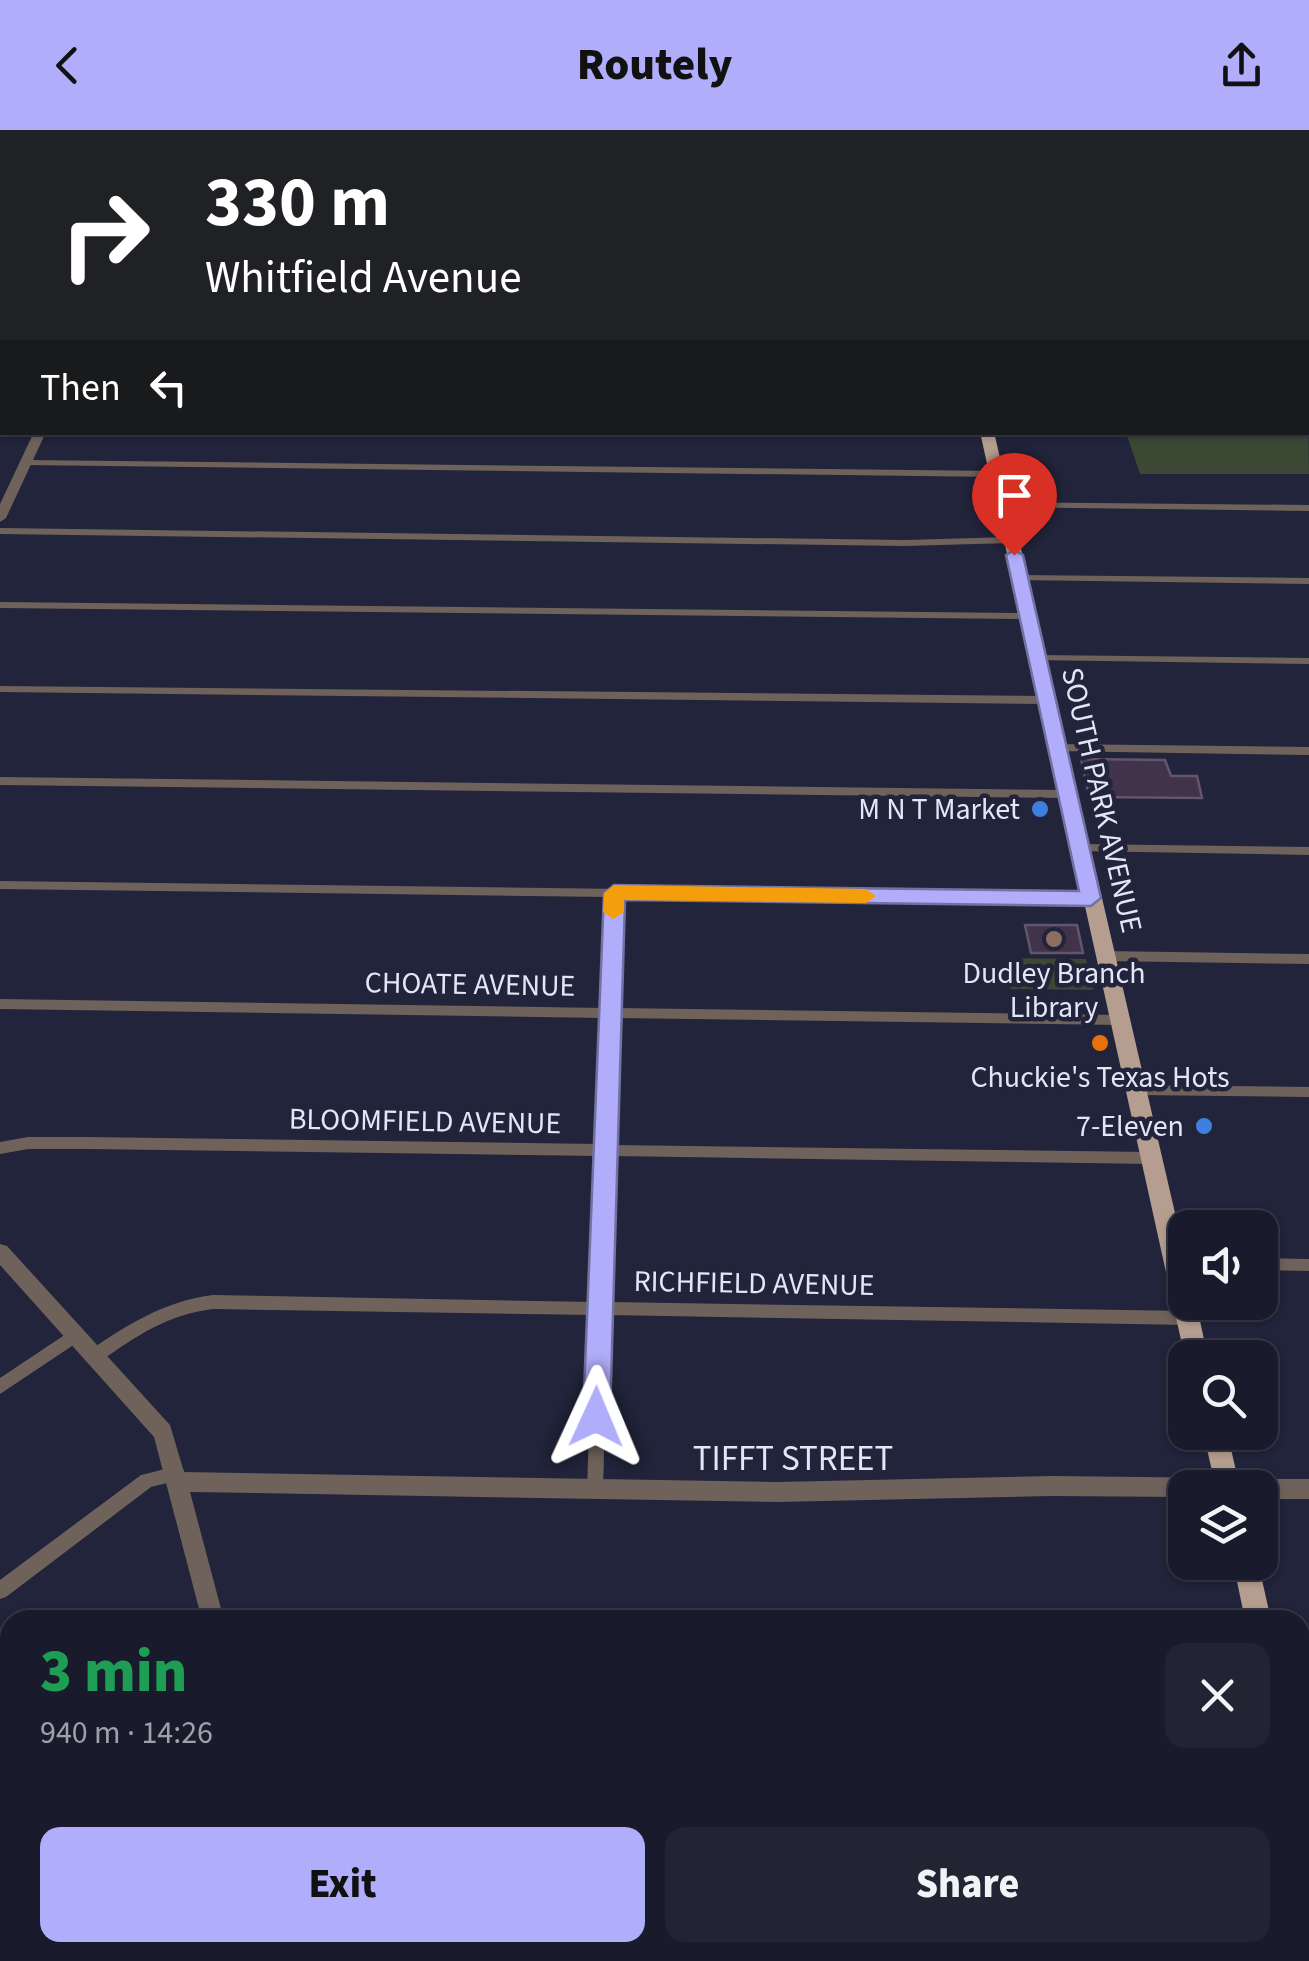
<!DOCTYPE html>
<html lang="en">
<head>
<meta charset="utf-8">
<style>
  :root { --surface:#191b2c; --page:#222434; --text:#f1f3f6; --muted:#9fa1a9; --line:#373948; --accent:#b0aefa }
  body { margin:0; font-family:"Source Sans 3",sans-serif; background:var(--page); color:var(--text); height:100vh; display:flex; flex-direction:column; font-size:38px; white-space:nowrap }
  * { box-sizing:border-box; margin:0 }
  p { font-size:32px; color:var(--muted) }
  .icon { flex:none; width:55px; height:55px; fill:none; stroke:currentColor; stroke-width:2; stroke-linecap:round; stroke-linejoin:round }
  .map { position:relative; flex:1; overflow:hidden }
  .details { position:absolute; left:0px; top:1480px; width:1310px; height:352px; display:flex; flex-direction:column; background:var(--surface); border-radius:30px 30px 0 0; box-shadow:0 2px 8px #0004,0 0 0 2px var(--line) }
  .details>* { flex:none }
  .top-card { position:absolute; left:0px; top:0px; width:1310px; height:305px; box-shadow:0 2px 8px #0004,0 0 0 2px var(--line); background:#202124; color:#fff; overflow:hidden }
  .buttons { position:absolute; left:1168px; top:1080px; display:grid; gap:20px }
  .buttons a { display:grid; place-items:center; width:110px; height:110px; border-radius:20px; background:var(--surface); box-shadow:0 2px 8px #0004,0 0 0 2px var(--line); font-size:50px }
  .pin { position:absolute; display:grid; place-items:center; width:85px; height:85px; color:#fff; margin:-102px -42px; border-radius:50% 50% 50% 0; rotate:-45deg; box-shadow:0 0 10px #0007 }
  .pin .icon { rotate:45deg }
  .me { position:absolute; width:110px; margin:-55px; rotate:1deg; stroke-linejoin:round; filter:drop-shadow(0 0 8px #0008) }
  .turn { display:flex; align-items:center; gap:35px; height:210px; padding:0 40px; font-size:45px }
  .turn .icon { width:130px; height:130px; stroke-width:2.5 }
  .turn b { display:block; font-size:70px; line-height:85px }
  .then { display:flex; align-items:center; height:95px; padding:0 40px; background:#0003; gap:20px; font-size:38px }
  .round { display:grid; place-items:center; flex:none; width:105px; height:105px; border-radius:20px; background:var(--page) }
  .overview { display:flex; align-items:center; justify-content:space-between; height:170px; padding:0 40px }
  h1 { font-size:60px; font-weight:800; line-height:75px; color:#1e9e55 }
  .primary-button { display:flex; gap:20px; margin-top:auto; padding:20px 40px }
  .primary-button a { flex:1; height:115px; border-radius:20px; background:var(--accent); color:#111; font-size:40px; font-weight:800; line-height:115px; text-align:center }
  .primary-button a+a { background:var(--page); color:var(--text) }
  header { display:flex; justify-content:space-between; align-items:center; height:130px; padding:0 40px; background:var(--accent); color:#111; font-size:45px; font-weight:800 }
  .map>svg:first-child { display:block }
</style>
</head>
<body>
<header><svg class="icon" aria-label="back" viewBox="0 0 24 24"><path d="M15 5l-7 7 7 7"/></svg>Routely<svg class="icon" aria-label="share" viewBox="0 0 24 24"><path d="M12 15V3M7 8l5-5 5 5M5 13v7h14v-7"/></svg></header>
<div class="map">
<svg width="1309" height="1831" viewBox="0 0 1309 1831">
  <rect width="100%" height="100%" fill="#21243a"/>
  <g fill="#3a4834">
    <polygon points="1308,257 1309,344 1140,344 1126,303 1308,302"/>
    <polygon points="1005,828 1086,829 1093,860 1010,859"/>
  </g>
  <g fill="#41334a" stroke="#63556d" stroke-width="2.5">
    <polygon points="1081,629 1165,630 1171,646 1197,646 1202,668 1089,667"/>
    <polygon points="1025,795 1077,795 1083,823 1031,823"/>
  </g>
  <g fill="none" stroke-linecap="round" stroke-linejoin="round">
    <g fill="#6e625b" fill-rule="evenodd">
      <polygon points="52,0 60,0 58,2 52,2"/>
      <polygon points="317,0 325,0 323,2 317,2"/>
      <polygon points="444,0 452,0 450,2 444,2"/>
      <polygon points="551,0 559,0 557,2 551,2"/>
      <polygon points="660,0 668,0 668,2 661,2"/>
      <polygon points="794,0 802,0 802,2 795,2"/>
      <polygon points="917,0 1054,0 1057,2 917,2"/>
      <rect x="0" y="23" width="2" height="4"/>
      <rect x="0" y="64" width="2" height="4"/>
      <rect x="0" y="117" width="2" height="4"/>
      <polygon points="0,167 2,168 2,172 0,173"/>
      <polygon points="1308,169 1309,169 1309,175 1308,174"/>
      <rect x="1308" y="221" width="1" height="6"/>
      <rect x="0" y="226" width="2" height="6"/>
      <rect x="0" y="292" width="2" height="6"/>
      <polygon points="26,330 997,341 1002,344 997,347 23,335 23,331"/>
      <polygon points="1003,372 1309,375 1309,381 999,377 998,375"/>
      <polygon points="0,398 905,410 1011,407 1016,410 1011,413 905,416 0,404"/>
      <polygon points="1019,445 1309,448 1309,454 1015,450 1014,448"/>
      <polygon points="0,472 1028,483 1033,486 1028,489 0,478"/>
      <polygon points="1037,525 1309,528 1309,534 1033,530 1033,526"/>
      <polygon points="0,556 1046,566 1052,570 1046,574 0,562"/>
      <polygon points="1057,614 1309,617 1309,625 1053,621 1053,615"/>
      <polygon points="0,647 1067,660 1073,664 1067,668 0,655"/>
      <polygon points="1080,714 1309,717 1309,725 1076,721 1074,718"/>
      <path d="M0,751L1096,765L1097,768L1096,771L1091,772L620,767L617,878L1119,885L1126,890L1119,895L617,888L613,1015L1150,1022L1155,1024L1157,1028L1155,1032L1150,1034L613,1026L609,1172L1187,1181L1193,1183L1195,1188L1193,1193L1187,1195L608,1185L603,1359L601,1364L595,1367L589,1364L587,1359L593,1185L213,1179C169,1184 136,1206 101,1231L95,1233L89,1231L87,1226L89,1221C128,1194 165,1171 213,1165L593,1172L598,1026L87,1019H28L0,1024V1012L28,1007H87L599,1014L603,888L0,879V869L604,878L608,767L0,759Z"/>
      <polygon points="1104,821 1309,824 1309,834 1104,831 1097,826"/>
      <polygon points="1135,955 1309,957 1309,967 1135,965 1130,964 1128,960 1130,956"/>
      <polygon points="1260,1128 1309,1129 1309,1141 1260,1140"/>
      <polygon points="75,1198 81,1200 83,1205 81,1210 0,1264 0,1248"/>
      <polygon points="177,1336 183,1339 185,1344 183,1349 151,1357 6,1467 0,1469 0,1450 141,1345"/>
      <polygon points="10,1673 10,1695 0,1701 0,1679"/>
      <polygon points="159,1822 184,1822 179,1831 155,1831"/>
    </g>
    <g fill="#6e625b" fill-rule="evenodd">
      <polygon points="34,302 46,302 6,388 0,392 0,374"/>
      <polygon points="0,1114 7,1116 170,1295 184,1342 777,1352 1053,1346 1228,1348 1236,1351 1238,1358 1185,1358 1185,1367 1053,1366 777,1372 190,1362 224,1490 202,1490 154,1307 0,1135"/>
      <polygon points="1260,1349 1309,1349 1309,1369 1260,1369 1260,1358 1250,1358 1252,1352"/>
      <polygon points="278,1822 304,1822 306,1831 280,1831"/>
    </g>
    <g fill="#b59e8f" fill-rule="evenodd">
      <polygon points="915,0 925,0 926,2 916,2"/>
      <polygon points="980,302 994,302 1185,1126 1185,1172 1196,1172 1208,1228 1185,1228"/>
      <polygon points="1203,1302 1227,1302 1240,1358 1216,1358"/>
      <polygon points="1233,1432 1258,1432 1271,1490 1245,1490"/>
      <polygon points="1300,1663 1309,1667 1309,1731 1300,1727"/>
    </g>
    <g stroke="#8b8ea0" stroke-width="5">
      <polyline id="rail" points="1293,0 1302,2"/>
    </g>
    <use href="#rail" stroke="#21243a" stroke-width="2.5" stroke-dasharray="6" stroke-linecap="butt"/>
  </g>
  <polygon fill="#b0aefa" stroke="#7271a2" stroke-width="2.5" points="1014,420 1023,425 1101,768 1091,776 625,770 610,1287 606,1296 596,1299 587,1296 583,1287 604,763 614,755 1079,761 1006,425"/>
  <polygon fill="#f59e0b" points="614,755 866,759 876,766 866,773 624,770 624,782 613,789 603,782 604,763"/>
  <g fill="#3f7fe0" stroke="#21243a" stroke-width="4">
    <circle cx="1040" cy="679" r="10"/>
    <circle cx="1204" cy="996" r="10"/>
  </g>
  <circle fill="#8d6e63" stroke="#21243a" stroke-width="4" cx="1054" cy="809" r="10"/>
  <circle fill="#e8710a" stroke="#21243a" stroke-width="4" cx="1100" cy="913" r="10"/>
  <g text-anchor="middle" stroke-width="9" stroke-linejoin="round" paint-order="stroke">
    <g font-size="30" fill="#e3e6f5" stroke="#21243a">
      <text transform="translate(1102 670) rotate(77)" y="10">SOUTH PARK AVENUE</text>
      <text transform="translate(470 854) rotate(1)" y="10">CHOATE AVENUE</text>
      <text transform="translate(425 991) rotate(1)" y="10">BLOOMFIELD AVENUE</text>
      <text transform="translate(754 1153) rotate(1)" y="10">RICHFIELD AVENUE</text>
    </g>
    <g font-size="30" fill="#e3e6f5" stroke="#21243a" text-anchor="end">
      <text x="1020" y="689">M N T Market</text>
      <text x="1054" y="853" text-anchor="middle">Dudley Branch<tspan x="1054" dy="34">Library</tspan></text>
      <text x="1100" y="957" text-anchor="middle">Chuckie's Texas Hots</text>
      <text x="1184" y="1006">7-Eleven</text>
    </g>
    <g font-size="35" fill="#e3e6f5" stroke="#21243a">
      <text x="793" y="1340">TIFFT STREET</text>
    </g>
  </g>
</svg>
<div class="buttons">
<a><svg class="icon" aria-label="sound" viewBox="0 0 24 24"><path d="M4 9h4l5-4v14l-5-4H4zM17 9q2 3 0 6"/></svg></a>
<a><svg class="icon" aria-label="search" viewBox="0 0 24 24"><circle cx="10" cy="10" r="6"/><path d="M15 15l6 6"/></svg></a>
<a><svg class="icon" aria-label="layers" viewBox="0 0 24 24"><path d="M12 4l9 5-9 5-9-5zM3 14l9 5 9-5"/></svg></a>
</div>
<div class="pin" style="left:1014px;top:425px;background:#d93025"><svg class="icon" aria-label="arrive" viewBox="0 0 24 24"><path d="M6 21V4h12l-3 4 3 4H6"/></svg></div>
<svg class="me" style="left:596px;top:1287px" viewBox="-20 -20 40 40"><path d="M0-17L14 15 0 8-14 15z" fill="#b0aefa" stroke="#fff" stroke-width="4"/></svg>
<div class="top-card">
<div class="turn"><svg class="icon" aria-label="right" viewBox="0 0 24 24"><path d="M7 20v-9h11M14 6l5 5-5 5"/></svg><div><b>330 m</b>Whitfield Avenue</div></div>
<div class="then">Then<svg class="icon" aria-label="left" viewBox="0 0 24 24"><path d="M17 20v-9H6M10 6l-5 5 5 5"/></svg></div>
</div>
<section class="details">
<div class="overview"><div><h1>3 min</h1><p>940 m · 14:26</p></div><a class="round"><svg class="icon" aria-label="close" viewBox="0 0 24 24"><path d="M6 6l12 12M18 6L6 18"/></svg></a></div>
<div class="primary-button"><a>Exit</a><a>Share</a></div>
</section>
</div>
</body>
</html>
